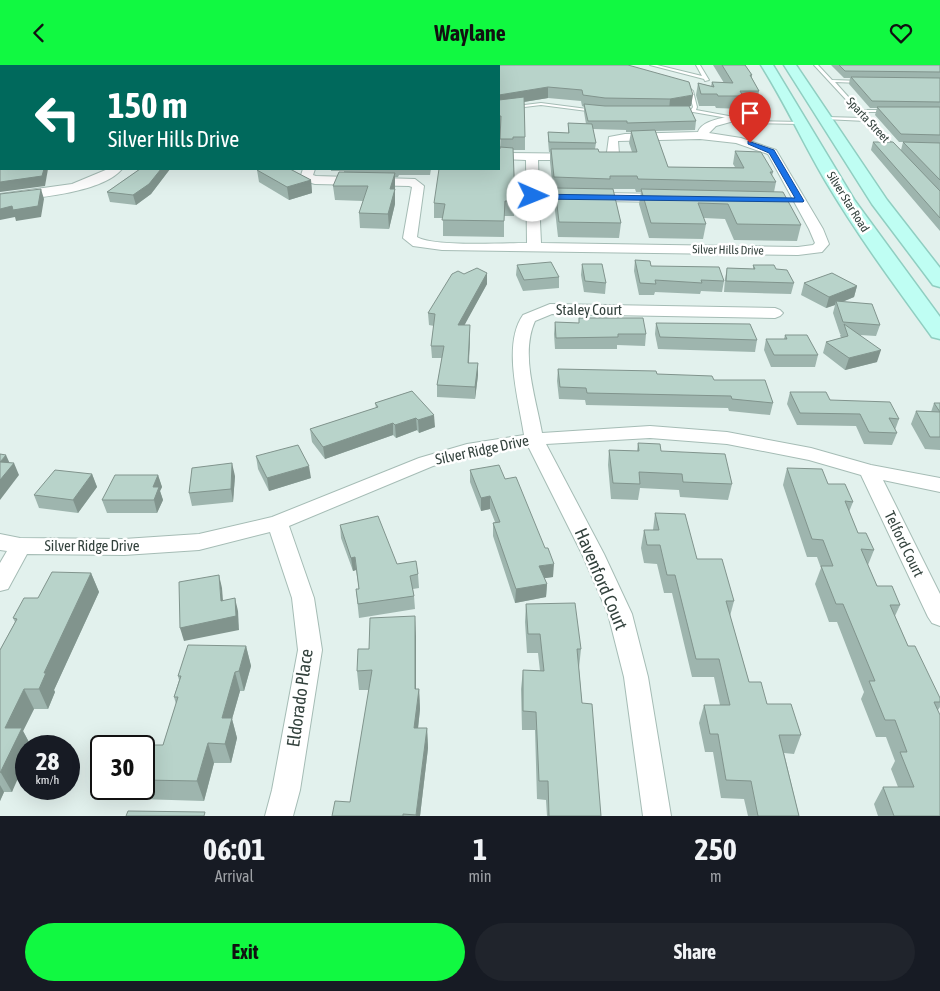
<!DOCTYPE html>
<html lang="en">
<head>
<meta charset="utf-8">
<style>
  :root { --surface:#171b24; --page:#20242c; --text:#f1f3f6; --muted:#9ea1a6; --accent:#11f941 }
  body { margin:0; font-family:"Asap Condensed",sans-serif; background:var(--page); color:var(--text); height:100vh; display:flex; flex-direction:column; font-size:19px; white-space:nowrap }
  * { box-sizing:border-box; margin:0 }
  p { font-size:16px; color:var(--muted) }
  .icon { flex:none; width:28px; height:28px; fill:none; stroke:currentColor; stroke-width:2; stroke-linecap:round; stroke-linejoin:round }
  .map { position:relative; height:751px; overflow:hidden }
  .drawer { display:flex; flex-direction:column; background:var(--surface); flex:1 }
  .drawer>* { flex:none }
  .top-card { position:absolute; left:0px; top:0px; width:500px; height:105px; box-shadow:0 5px 20px #0002; background:#00695c; color:#fff; overflow:hidden }
  .speed { position:absolute; left:15px; top:670px; display:flex; gap:10px; font-size:25px; font-weight:700; text-align:center }
  .speed>* { display:grid; place-content:center; width:65px; height:65px; border-radius:50%; background:var(--surface); box-shadow:0 5px 20px #0002; line-height:1 }
  .speed small { font-size:12px; font-weight:400 }
  .speed .limit { border:2px solid #111; border-radius:8px; background:#fff; color:#111 }
  .pin { position:absolute; display:grid; place-items:center; width:42px; height:42px; color:#fff; margin:-51px -21px; border-radius:50% 50% 50% 0; rotate:-45deg; box-shadow:0 0 5px #0007 }
  .pin .icon { rotate:45deg }
  .me { position:absolute; width:55px; margin:-28px; rotate:91deg; stroke-linejoin:round; filter:drop-shadow(0 0 4px #0008) }
  .turn { display:flex; align-items:center; gap:18px; height:105px; padding:0 25px; font-size:22px }
  .turn .icon { width:65px; height:65px; stroke-width:2.5 }
  .turn b { display:block; font-size:35px; line-height:42px }
  .eta { display:flex; justify-content:space-evenly; align-items:center; height:85px; text-align:center }
  .eta b { font-size:30px; font-weight:700; line-height:35px }
  .cta { display:flex; gap:10px; margin-top:auto; padding:10px 25px }
  .cta a { flex:1; height:58px; border-radius:30px; background:var(--accent); color:#111; font-size:20px; font-weight:700; line-height:58px; text-align:center }
  .cta a+a { background:var(--page); color:var(--text) }
  header { display:flex; justify-content:space-between; align-items:center; height:65px; padding:0 25px; background:var(--accent); color:#111; font-size:22px; font-weight:700 }
  .map>svg:first-child { display:block }
</style>
</head>
<body>
<header><svg class="icon" aria-label="back" viewBox="0 0 24 24"><path d="M15 5l-7 7 7 7"/></svg>Waylane<svg class="icon" aria-label="heart" viewBox="0 0 24 24"><path d="M12 20l-8-8c-3-5 5-10 8-4 3-6 11-1 8 4z"/></svg></header>
<div class="map">
<svg width="940" height="751" viewBox="0 0 940 751">
  <rect width="100%" height="100%" fill="#e2f1ed"/>
  <g fill="none" stroke-linecap="round" stroke-linejoin="round">
    <g stroke="#a5bcb5" stroke-width="2">
      <g id="lane">
        <polygon points="650,0 657,0 702,11 696,0 700,0 709,15 705,16 704,14"/>
        <polygon points="814,0 818,0 832,15 862,16 860,18 835,17 860,45 888,45 888,47 863,47 897,84 897,86 893,86 866,56 824,54 824,52 826,52 863,53"/>
        <polygon points="684,22 688,22 693,26 697,42 696,45 756,56 802,57 804,58 802,59 756,58 693,47 679,48 679,46 691,45 693,42 689,27 684,24"/>
        <polygon points="541,38 595,45 597,46 595,47 541,40 499,45 499,43"/>
      </g>
    </g>
    <g stroke="#a5bcb5" stroke-width="2">
      <g id="street">
        <path d="M730,51L735,54L734,56L716,61L709,68L741,73L776,85L823,164L829,179L822,187L798,190L442,185L413,181L403,173L412,122L409,121L315,119L304,116L301,110L303,104H315L313,110L316,111L415,114L424,121L417,172C434,182 504,178 527,178L526,95L499,94V88L604,89L607,87L609,72L625,69L698,67C702,56 719,54 730,51ZM700,74L736,78L768,89L809,164L815,178L813,180L798,182L541,178L539,135L666,137L672,133L666,129L539,127L538,95H606L619,89L618,76Z"/>
        <path d="M108,104H122C101,129 31,133 0,137V129L72,119Z"/>
        <path d="M550,239L775,243L780,245L783,248L780,251L775,253L552,249L535,256C520,289 536,333 542,368L650,361L727,367L811,383L871,400L940,413V427L883,415L940,529V561L932,558L928,552L861,410L809,395L727,379L650,373L546,379L604,489L632,549L648,612L671,751H643L624,612L608,549L582,489L528,381L469,391L433,401L289,461L314,533L322,585L300,725L293,751H265L272,725L298,585L292,533L270,467L199,485L124,490L27,489L8,524L0,526V498L7,486L0,485V469L20,473L124,474L199,469L272,452L419,393L467,379L524,370C519,336 502,280 523,250Z"/>
      </g>
    </g>
    <g stroke="#90cec1" stroke-width="3">
      <g id="secondary">
        <path d="M761,0H773L855,136L940,252V274L932,272C895,221 858,171 826,117C803,78 785,38 761,0Z"/>
        <polygon points="784,0 796,0 887,135 940,203 940,222 933,220 872,139"/>
      </g>
    </g>
    <use href="#lane" fill="#fff" fill-rule="evenodd"/>
    <use href="#street" fill="#fff" fill-rule="evenodd"/>
    <use href="#secondary" fill="#bffef3" fill-rule="evenodd"/>
  </g>
  <g fill="#9eb5ae" fill-rule="evenodd">
    <polygon points="318,0 429,0 428,1 319,1"/>
    <path d="M628,0L691,41H689L696,56L695,65L655,66L668,102H735L733,99L735,86L773,107L772,111L776,117L774,127L801,160L797,176L734,175L725,154L704,153L706,159L703,174L649,173L639,139L641,127H636L635,124H613L621,158L619,173L558,172L554,137L555,125H553L550,97V87H549L548,76V67L568,68V58L586,59L584,47V42L582,41L581,36L548,33L524,37L525,72V85H513L515,136L514,151H504V172L443,171V153H434V138L500,84L501,63H499V1ZM593,64L626,65V67H631L629,78L632,87H599L595,84L596,78Z"/>
    <polygon points="713,0 745,0 752,10 752,13 759,26 757,38 742,38 741,44 716,43 715,41 699,41 696,30 698,18 711,21 712,17 724,18"/>
    <polygon points="831,0 940,0 940,166 871,85 873,77 901,85 903,77 899,77 875,50 877,43 870,43 849,19 850,13 844,13"/>
    <polygon points="140,104 170,104 151,129 136,140 110,137 107,127"/>
    <polygon points="258,104 292,104 292,105 311,115 312,128 289,135 259,117 257,105"/>
    <polygon points="331,104 431,104 430,110 399,110 398,112 395,112 395,139 389,164 360,163 359,148 363,136 335,135 333,121 344,107 344,106 331,106"/>
    <polygon points="635,195 651,201 724,216 722,227 701,226 700,229 655,227 654,230 639,230 634,206"/>
    <polygon points="582,199 606,218 605,229 584,227 581,210"/>
    <polygon points="517,200 559,212 559,223 523,226 516,210"/>
    <polygon points="753,200 794,218 791,229 724,227 725,214 727,203 753,204"/>
    <polygon points="487,208 487,219 464,260 470,272 469,298 478,298 478,310 475,334 437,332 437,320 442,293 432,293 431,281 434,261 429,260 428,248 464,209"/>
    <polygon points="804,218 857,221 854,232 842,237 880,260 876,271 860,270 877,297 845,305 823,288 826,277 841,273 840,270 841,269 840,269 833,248 835,240 826,243 801,230"/>
    <polygon points="579,253 646,269 645,281 617,280 617,284 555,284 554,269 555,257 579,258"/>
    <polygon points="656,258 757,275 755,287 658,284 655,269"/>
    <polygon points="785,270 818,290 815,302 771,302 764,285 766,274 784,274"/>
    <polygon points="558,304 657,309 714,315 773,338 770,350 729,346 728,343 586,340 585,335 559,334 557,316"/>
    <polygon points="412,326 435,362 419,368 417,365 396,373 393,370 325,394 312,377 310,364 376,343 375,338"/>
    <polygon points="790,327 830,335 899,354 895,365 897,368 892,380 864,379 856,361 797,360 787,339"/>
    <polygon points="934,338 940,338 940,385 925,384 911,359 916,346 931,347"/>
    <polygon points="638,378 661,386 732,419 728,435 680,432 679,425 640,423 638,435 611,434 608,400 609,385 637,386"/>
    <polygon points="256,391 311,413 269,426 258,404"/>
    <polygon points="787,403 853,437 849,447 858,468 874,485 868,500 877,521 900,540 895,551 908,581 940,633 940,642 938,645 940,751 878,751 874,739 883,722 898,722 891,704 895,696 886,672 876,672 861,634 864,627 837,557 829,557 815,519 821,503 817,492 807,492 783,420"/>
    <polygon points="470,405 553,512 544,513 547,519 546,532 515,538 493,471 493,458 495,457 490,444 481,446 470,417"/>
    <polygon points="92,409 97,422 78,448 39,443 34,430"/>
    <polygon points="158,410 162,422 160,426 163,435 157,448 107,448 102,435"/>
    <polygon points="235,411 233,437 192,441 189,428"/>
    <polygon points="655,448 734,536 730,551 749,617 767,639 801,670 794,689 784,688 799,751 748,751 744,734 721,733 713,687 705,687 699,658 704,640 720,640 714,612 692,612 672,528 664,528 657,499 644,498 641,483 644,465 653,465"/>
    <polygon points="340,460 397,499 418,509 419,523 413,524 414,531 415,544 359,553 356,524 359,524 356,505 353,506 341,473"/>
    <polygon points="91,508 99,527 54,625 55,627 48,644 34,644 23,666 31,681 26,681 12,727 4,727 0,736 0,585 15,557 13,553 38,533"/>
    <polygon points="526,539 581,584 579,603 582,638 601,751 547,751 546,735 537,734 535,665 522,665 521,624 523,605 540,606 538,588 527,588 525,557"/>
    <polygon points="416,571 416,624 419,624 420,644 418,663 427,663 428,683 420,751 332,751 350,737 369,625 359,625 357,606 369,584"/>
    <polygon points="246,581 251,601 244,626 240,626 232,654 237,673 231,698 214,698 204,736 139,734 134,724 144,724 144,681 163,680 176,639 174,632 179,615 178,611"/>
  </g>
  <g fill="#81948d">
    <polygon points="179,0 189,0 188,1 178,1"/>
    <polygon points="244,0 252,0 251,1 243,1"/>
    <polygon points="548,22 548,33 499,41 499,30"/>
    <polygon points="693,30 691,41 669,45 670,34"/>
    <polygon points="44,104 48,104 45,121 0,127 0,117"/>
    <polygon points="161,104 170,104 151,129 136,140 133,130"/>
    <polygon points="395,108 395,139 389,164 388,149 390,124"/>
    <polygon points="311,115 312,128 289,135 287,122"/>
    <polygon points="41,124 44,134 41,152 16,156 15,152 0,155 0,144"/>
    <polygon points="487,208 487,219 458,272 458,260"/>
    <polygon points="857,221 854,232 837,239 836,236 835,240 826,243 829,232"/>
    <polygon points="470,260 470,272 468,310 468,298"/>
    <polygon points="881,285 877,297 845,305 849,293"/>
    <polygon points="478,298 478,310 475,334 475,322"/>
    <polygon points="434,350 435,362 419,368 418,355"/>
    <polygon points="416,353 417,365 396,373 395,360"/>
    <polygon points="393,358 393,370 325,394 323,382"/>
    <polygon points="6,390 11,401 14,398 19,410 0,435 0,397"/>
    <polygon points="232,398 235,411 233,437 231,424"/>
    <polygon points="309,401 311,413 269,426 267,413"/>
    <polygon points="92,409 97,422 78,448 73,435"/>
    <polygon points="158,410 162,422 160,426 163,435 157,448 154,435 153,422"/>
    <polygon points="490,431 490,444 481,446 481,433"/>
    <polygon points="355,492 356,505 353,506 351,493"/>
    <polygon points="554,499 553,512 539,514 539,501"/>
    <polygon points="91,508 99,527 54,625 55,627 48,644 39,624 44,608"/>
    <polygon points="219,510 222,523 224,549 221,536"/>
    <polygon points="547,519 546,532 515,538 516,524"/>
    <polygon points="235,533 238,546 239,565 184,576 180,563"/>
    <polygon points="415,551 416,571 416,644 415,624"/>
    <polygon points="246,581 251,601 244,626 239,606"/>
    <polygon points="235,607 240,626 232,654 237,673 231,698 225,679 222,653"/>
    <polygon points="24,624 34,644 23,666 31,681 26,681 26,695 12,727 1,708 5,663"/>
    <polygon points="419,624 420,644 416,682 414,663"/>
    <polygon points="427,663 428,683 420,751 416,751"/>
    <polygon points="208,678 214,698 204,736 197,716"/>
    <polygon points="0,720 4,727 0,736"/>
  </g>
  <g fill="#b8d3ca" stroke="#81948d">
    <polygon points="0,0 179,0 178,1 1,1 1,104 44,104 42,111 0,117"/>
    <polygon points="220,0 244,0 243,1 219,1"/>
    <polygon points="393,0 422,0 421,1 393,1"/>
    <polygon points="455,0 628,0 689,17 693,30 670,34 605,33 583,30 582,25 548,22 499,30 499,1 455,1"/>
    <polygon points="722,0 745,0 752,10 750,10 759,26 740,26 743,31 718,31 717,29 701,29 698,18 714,22 712,17 733,18"/>
    <polygon points="839,0 940,0 940,7 845,6"/>
    <polygon points="851,12 940,13 940,37 872,36"/>
    <polygon points="524,32 525,72 513,72 513,74 500,74 501,51 499,51 499,35"/>
    <polygon points="584,39 605,41 689,41 696,56 627,58 627,56 588,56"/>
    <polygon points="877,42 940,42 940,70 901,69"/>
    <polygon points="568,58 592,59 596,78 549,77 548,67 569,68"/>
    <polygon points="655,65 668,102 744,103 735,86 761,87 773,107 770,107 776,117 638,114 637,111 610,111 610,114 554,112 551,84 598,84 599,87 637,87 631,66"/>
    <polygon points="873,77 893,77 940,126 940,153"/>
    <polygon points="903,77 940,78 940,115"/>
    <polygon points="500,82 513,83 515,136 505,136 504,156 442,155 445,139 434,138 439,104 499,104 499,84 500,84"/>
    <polygon points="140,104 161,104 149,119 133,130 107,127"/>
    <polygon points="258,104 290,104 311,115 287,122 257,105"/>
    <polygon points="339,107 395,108 390,124 395,124 388,149 359,148 368,121 333,121"/>
    <polygon points="555,123 613,124 621,158 559,157"/>
    <polygon points="41,124 38,141 13,145 12,141 0,144 0,129"/>
    <polygon points="641,124 783,127 801,160 737,159 728,139 698,138 706,159 651,158"/>
    <polygon points="635,195 650,196 651,201 719,202 724,216 701,215 702,218 655,215 656,219 640,218"/>
    <polygon points="551,197 559,212 524,215 517,200"/>
    <polygon points="582,199 602,199 606,218 585,216"/>
    <polygon points="753,200 774,200 776,204 787,205 794,218 726,216 727,203 755,204"/>
    <polygon points="477,203 487,208 458,260 470,260 468,298 478,298 475,322 437,320 444,281 431,281 435,249 428,248 452,209 458,206 464,209"/>
    <polygon points="832,208 857,221 829,232 804,218"/>
    <polygon points="836,236 872,239 880,260 843,257"/>
    <polygon points="579,253 643,253 646,269 618,269 618,272 556,273 555,257 579,258"/>
    <polygon points="656,258 750,259 757,275 660,272"/>
    <polygon points="844,259 881,285 849,293 826,277 848,271"/>
    <polygon points="785,270 807,270 818,290 774,290 766,274 787,274"/>
    <polygon points="558,304 656,306 657,309 712,311 714,315 765,315 773,338 732,334 731,331 587,328 586,323 560,322"/>
    <polygon points="412,326 434,350 418,355 416,353 395,360 393,358 323,382 310,364 378,342 375,338"/>
    <polygon points="790,327 826,327 830,335 890,337 899,354 889,353 897,368 869,367 860,349 800,348"/>
    <polygon points="934,338 940,338 940,347"/>
    <polygon points="916,346 940,347 940,372 930,372"/>
    <polygon points="638,378 660,379 661,386 725,389 732,419 683,417 682,409 639,407 640,419 613,418 609,385 639,386"/>
    <polygon points="298,380 309,401 267,413 256,391"/>
    <polygon points="0,389 6,390 0,397 14,398 0,415"/>
    <polygon points="232,398 231,424 189,428 192,403"/>
    <polygon points="499,400 505,414 516,412 545,483 548,483 554,499 539,501 547,519 516,524 493,458 500,457 490,431 481,433 470,405"/>
    <polygon points="787,403 822,404 828,419 845,419 853,437 845,436 858,468 866,468 874,485 861,484 877,521 892,521 900,540 890,540 908,581 915,581 940,633 940,637 934,637 940,650 940,751 894,751 883,722 914,722 900,687 907,687 895,655 885,655 869,616 875,616 843,539 836,539 821,501 833,501 823,475 812,474"/>
    <polygon points="55,405 92,409 73,435 34,430"/>
    <polygon points="115,410 158,410 153,422 159,422 154,435 102,435"/>
    <polygon points="655,448 685,449 697,494 722,494 734,536 726,536 749,617 761,617 767,639 791,639 801,670 779,670 799,751 758,751 751,716 726,715 718,669 710,669 704,640 730,640 719,594 696,594 675,510 667,510 660,480 647,480 644,465 659,465"/>
    <polygon points="378,451 397,499 416,496 418,509 410,511 414,531 358,539 356,524 359,524 355,492 351,493 340,460"/>
    <polygon points="52,507 91,508 44,608 46,608 39,624 24,624 5,663 22,663 0,708 0,585 17,554 13,553 24,533 38,533"/>
    <polygon points="219,510 221,536 235,533 236,551 180,563 179,517"/>
    <polygon points="575,538 581,584 577,584 582,638 592,639 601,751 549,751 548,716 539,716 536,647 523,646 523,605 544,606 540,569 528,569 526,539"/>
    <polygon points="415,551 415,624 419,624 414,663 427,663 416,750 403,749 403,751 332,751 335,736 350,737 372,605 357,606 358,584 369,584 370,553"/>
    <polygon points="188,580 246,581 239,606 235,607 222,653 232,653 225,679 208,678 197,716 144,715 144,681 143,681 143,680 163,680 178,632 174,632 181,611 178,611"/>
    <polygon points="128,746 205,747 204,751 126,751"/>
  </g>
  <polygon fill="#1a73e8" stroke="#114b97" points="748,76 774,85 804,136 803,137 533,134 529,131 533,129 795,133 769,88 748,79"/>
  <g text-anchor="middle" stroke-width="5" stroke-linejoin="round" paint-order="stroke">
    <g font-size="12" fill="#33423d" stroke="#fff">
      <text transform="translate(868 55) rotate(47)" y="4">Sparta Street</text>
      <text transform="translate(848 137) rotate(58)" y="4">Silver Star Road</text>
      <text transform="translate(728 185) rotate(1)" y="4">Silver Hills Drive</text>
    </g>
    <g font-size="15" fill="#33423d" stroke="#fff">
      <text x="589" y="250">Staley Court</text>
      <text transform="translate(482 385) rotate(-12)" y="5">Silver Ridge Drive</text>
      <text transform="translate(904 479) rotate(64)" y="5">Telford Court</text>
      <text x="92" y="486">Silver Ridge Drive</text>
    </g>
    <g font-size="18" fill="#33423d" stroke="#fff">
      <text transform="translate(601 514) rotate(67)" y="6">Havenford Court</text>
      <text transform="translate(300 633) rotate(-82)" y="6">Eldorado Place</text>
    </g>
  </g>
</svg>
<div class="speed"><div>28<small>km/h</small></div><div class="limit">30</div></div>
<div class="pin" style="left:750px;top:78px;background:#d93025"><svg class="icon" aria-label="arrive" viewBox="0 0 24 24"><path d="M6 21V4h12l-3 4 3 4H6"/></svg></div>
<svg class="me" style="left:533px;top:131px" viewBox="-20 -20 40 40"><circle r="19" fill="#fff"/><path d="M0-13L10 11 0 6-10 11z" fill="#1a73e8"/></svg>
<div class="top-card">
<div class="turn"><svg class="icon" aria-label="left" viewBox="0 0 24 24"><path d="M17 20v-9H6M10 6l-5 5 5 5"/></svg><div><b>150 m</b>Silver Hills Drive</div></div>
</div>
</div>
<section class="drawer">
<div class="eta">
<div><b>06:01</b><p>Arrival</p></div>
<div><b>1</b><p>min</p></div>
<div><b>250</b><p>m</p></div>
</div>
<div class="cta"><a>Exit</a><a>Share</a></div>
</section>
</body>
</html>
